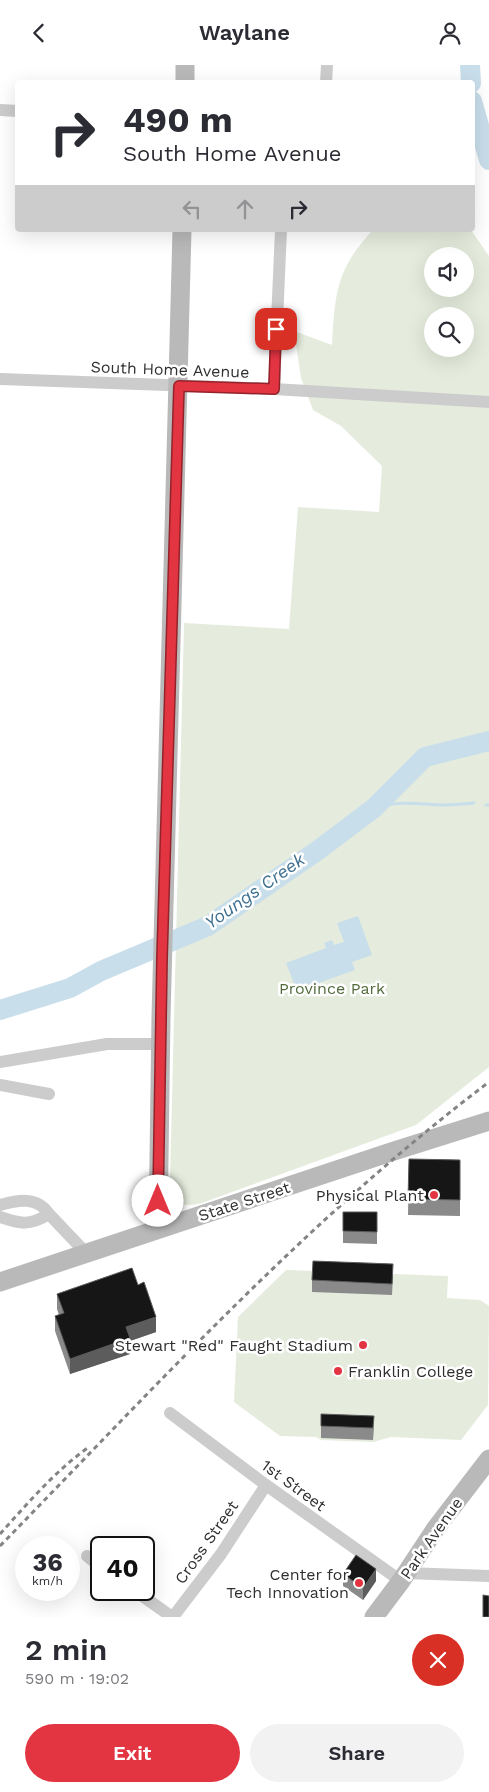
<!DOCTYPE html>
<html lang="en">
<head>
<meta charset="utf-8">
<style>
  :root { --surface:#fff; --page:#f2f2f3; --text:#2b2b33; --muted:#7c7c81; --accent:#e33442 }
  body { margin:0; font-family:"Work Sans",sans-serif; background:var(--page); color:var(--text); height:100vh; display:flex; flex-direction:column; font-size:19px; white-space:nowrap }
  * { box-sizing:border-box; margin:0 }
  p { font-size:16px; color:var(--muted) }
  .icon { flex:none; width:28px; height:28px; fill:none; stroke:currentColor; stroke-width:2; stroke-linecap:round; stroke-linejoin:round }
  .map { position:relative; height:1552px; overflow:hidden }
  .drawer { display:flex; flex-direction:column; background:var(--surface); flex:1 }
  .drawer>* { flex:none }
  .hud { position:absolute; left:15px; top:15px; width:460px; height:152px; border-radius:5px; box-shadow:0 5px 20px #0002; background:#fff; color:var(--text); overflow:hidden }
  .tools { position:absolute; left:424px; top:182px; display:grid; gap:10px }
  .tools a { display:grid; place-items:center; width:50px; height:50px; border-radius:50%; background:var(--surface); box-shadow:0 5px 20px #0002; font-size:25px }
  .speed { position:absolute; left:15px; top:1471px; display:flex; gap:10px; font-size:25px; font-weight:700; text-align:center }
  .speed>* { display:grid; place-content:center; width:65px; height:65px; border-radius:50%; background:var(--surface); box-shadow:0 5px 20px #0002; line-height:1 }
  .speed small { font-size:12px; font-weight:400 }
  .speed .limit { border:2px solid #111; border-radius:8px; background:#fff; color:#111 }
  .pin { position:absolute; display:grid; place-items:center; width:42px; height:42px; color:#fff; margin:-21px; border-radius:10px; box-shadow:0 2px 8px #0006 }
  .me { position:absolute; width:55px; margin:-28px; rotate:0deg; stroke-linejoin:round; filter:drop-shadow(0 0 4px #0008) }
  .turn { display:flex; align-items:center; gap:18px; height:105px; padding:0 25px; font-size:22px }
  .turn .icon { width:65px; height:65px; stroke-width:2.5 }
  .turn b { display:block; font-size:35px; line-height:42px }
  .lanes { display:flex; align-items:center; height:48px; padding:0 25px; background:#0003; justify-content:center; gap:25px; direction:ltr }
  .lanes .off { opacity:.35 }
  .round { display:grid; place-items:center; flex:none; width:52px; height:52px; border-radius:26px; background:var(--page) }
  .overview { display:flex; align-items:center; justify-content:space-between; height:85px; padding:0 25px }
  h1 { font-size:30px; font-weight:600; line-height:38px }
  .primary-button { display:flex; gap:10px; margin-top:auto; padding:10px 25px }
  .primary-button a { flex:1; height:58px; border-radius:30px; background:var(--accent); color:#fff; font-size:20px; font-weight:600; line-height:58px; text-align:center }
  .primary-button a+a { background:var(--page); color:var(--text) }
  header { display:flex; justify-content:space-between; align-items:center; height:65px; padding:0 25px; background:var(--surface); font-size:22px; font-weight:600 }
  .map>svg:first-child { display:block }
</style>
</head>
<body>
<header><svg class="icon" aria-label="back" viewBox="0 0 24 24"><path d="M15 5l-7 7 7 7"/></svg>Waylane<svg class="icon" aria-label="person" viewBox="0 0 24 24"><circle cx="12" cy="8" r="4"/><path d="M4 21q1-7 8-7t8 7"/></svg></header>
<div class="map">
<svg width="489" height="1552" viewBox="0 0 489 1552">
  <rect width="100%" height="100%" fill="#fff"/>
  <g fill="#e5ecdd" fill-rule="evenodd">
    <path d="M373,165H471L489,191V1002L416,1060L202,1138C191,1141 183,1141 173,1135L170,1113L184,558L289,564L298,442L379,447L382,401L341,361L313,345L301,313L294,266L332,280C335,229 336,204 373,165ZM432,191H465V224H432ZM432,251H465V284H432Z"/>
    <polygon points="286,1205 448,1211 447,1233 480,1235 489,1241 488,1340 461,1375 391,1372 373,1377 321,1375 316,1372 280,1371 234,1337 238,1252"/>
  </g>
  <polygon fill="#c9deeb" points="358,851 372,890 352,897 355,905 297,926 286,898 326,883 324,878 332,875 334,880 344,877 337,858"/>
  <g fill="none" stroke-linecap="round" stroke-linejoin="round">
    <g stroke="#c9deeb" stroke-width="3">
      <polyline points="486,740 489,740"/>
      <path d="M374,743C402,735 415,739 442,740C453,740 464,739 474,738"/>
    </g>
    <g stroke="#c9deeb" stroke-width="20">
      <polyline points="470,0 471,18"/>
      <polyline points="472,36 489,95"/>
      <polyline points="0,945 70,923 101,906 208,861 317,786 374,743 425,692 489,676"/>
    </g>
    <g stroke="#ccc" stroke-width="12">
      <polyline points="326,18 327,0"/>
      <polyline points="0,45 18,46"/>
      <polyline points="0,314 274,324 489,337"/>
      <polyline points="274,324 281,165"/>
      <polyline points="0,997 107,979 161,979"/>
      <polyline points="0,1020 49,1029"/>
      <path d="M0,1140C18,1135 37,1131 49,1149L86,1188"/>
      <path d="M0,1152C20,1159 30,1161 49,1149"/>
      <polyline points="170,1348 266,1420 401,1516"/>
      <polyline points="87,1491 101,1502"/>
      <polyline points="406,1508 489,1511"/>
      <polyline points="134,1525 172,1552"/>
      <polyline points="173,1552 221,1489 266,1420"/>
    </g>
    <g stroke="#b9b9b9" stroke-width="19">
      <polyline points="185,18 185,0"/>
      <polyline points="158,1164 161,952 182,165"/>
      <polyline points="0,1217 394,1086 489,1056"/>
      <polyline points="374,1552 401,1516 436,1463 489,1394"/>
    </g>
    <g stroke="#848484" stroke-width="3" stroke-dasharray="5 4" stroke-linecap="butt">
      <path d="M0,1469C28,1438 55,1406 89,1382"/>
      <path d="M0,1481C157,1320 309,1153 489,1017"/>
    </g>
  </g>
  <g fill="#8a8a8a">
    <polygon points="409,1094 460,1095 460,1151 408,1150"/>
    <polygon points="343,1147 377,1147 377,1179 343,1178"/>
    <polygon points="393,1211 392,1230 312,1227 312,1215"/>
    <polygon points="138,1220 156,1267 130,1276 130,1289 70,1309 55,1266 55,1251 59,1250 57,1244 57,1229"/>
    <polygon points="321,1349 374,1363 373,1375 321,1373"/>
    <polygon points="343,1509 376,1516 363,1535 343,1521"/>
  </g>
  <g fill="#5c5c5c">
    <polygon points="156,1252 156,1267 130,1276 130,1289 70,1309 70,1294 126,1262"/>
    <polygon points="376,1504 376,1516 363,1535 363,1523"/>
  </g>
  <g fill="#161616" stroke="#5c5c5c">
    <polygon points="409,1094 460,1095 460,1135 408,1134"/>
    <polygon points="343,1147 377,1147 377,1167 343,1166"/>
    <polygon points="313,1196 393,1199 392,1219 312,1215"/>
    <polygon points="132,1203 138,1220 144,1217 156,1252 126,1262 130,1273 70,1294 55,1251 64,1248 57,1229"/>
    <polygon points="321,1349 374,1351 373,1363 321,1361"/>
    <polygon points="356,1490 376,1504 363,1523 343,1509"/>
    <polygon points="483,1530 489,1531 489,1552 483,1552"/>
  </g>
  <g fill="none" stroke-linecap="round" stroke-linejoin="round">
    <g stroke="#94222b" stroke-width="12">
      <polyline id="route" points="158,1136 162,893 179,321 274,324 276,264"/>
    </g>
    <use href="#route" stroke="#e33442" stroke-width="9"/>
  </g>
  <g fill="#e33442" stroke="#fff" stroke-width="2">
    <circle cx="434" cy="1130" r="5"/>
    <circle cx="363" cy="1280" r="5"/>
    <circle cx="338" cy="1306" r="5"/>
    <circle cx="359" cy="1518" r="5"/>
  </g>
  <g text-anchor="middle" stroke-width="5" stroke-linejoin="round" paint-order="stroke">
    <g font-size="16" fill="#2f2f2f" stroke="#fff">
      <text transform="translate(170 304) rotate(2)" y="6">South Home Avenue</text>
      <text transform="translate(244 1136) rotate(-18)" y="6">State Street</text>
      <text transform="translate(294 1420) rotate(36)" y="6">1st Street</text>
      <text transform="translate(431 1473) rotate(-55)" y="6">Park Avenue</text>
      <text transform="translate(206 1477) rotate(-55)" y="6">Cross Street</text>
    </g>
    <g font-size="16" fill="#526a3c" stroke="#fff">
      <text x="332" y="929">Province Park</text>
    </g>
    <g font-size="16" fill="#2f2f2f" stroke="#fff" text-anchor="end">
      <text x="424" y="1136">Physical Plant</text>
      <text x="353" y="1286">Stewart "Red" Faught Stadium</text>
      <text x="348" y="1312" text-anchor="start">Franklin College</text>
      <text x="349" y="1515">Center for<tspan x="349" dy="18">Tech Innovation</tspan></text>
    </g>
    <g font-size="18" font-style="italic" fill="#3e7090" stroke="#fff">
      <text transform="translate(255 826) rotate(-35)" y="6">Youngs Creek</text>
    </g>
  </g>
</svg>
<div class="tools">
<a><svg class="icon" aria-label="sound" viewBox="0 0 24 24"><path d="M4 9h4l5-4v14l-5-4H4zM17 9q2 3 0 6"/></svg></a>
<a><svg class="icon" aria-label="search" viewBox="0 0 24 24"><circle cx="10" cy="10" r="6"/><path d="M15 15l6 6"/></svg></a>
</div>
<div class="speed"><div>36<small>km/h</small></div><div class="limit">40</div></div>
<div class="pin" style="left:276px;top:264px;background:#d93025"><svg class="icon" aria-label="arrive" viewBox="0 0 24 24"><path d="M6 21V4h12l-3 4 3 4H6"/></svg></div>
<svg class="me" style="left:158px;top:1136px" viewBox="-20 -20 40 40"><circle r="19" fill="#fff"/><path d="M0-13L10 11 0 6-10 11z" fill="#e33442"/></svg>
<div class="hud">
<div class="turn"><svg class="icon" aria-label="right" viewBox="0 0 24 24"><path d="M7 20v-9h11M14 6l5 5-5 5"/></svg><div><b>490 m</b>South Home Avenue</div></div>
<div class="lanes"><svg class="icon off" aria-label="left" viewBox="0 0 24 24"><path d="M17 20v-9H6M10 6l-5 5 5 5"/></svg><svg class="icon off" aria-label="ahead" viewBox="0 0 24 24"><path d="M12 20V5M6 11l6-6 6 6"/></svg><svg class="icon" aria-label="right" viewBox="0 0 24 24"><path d="M7 20v-9h11M14 6l5 5-5 5"/></svg></div>
</div>
</div>
<section class="drawer">
<div class="overview"><div><h1>2 min</h1><p>590 m · 19:02</p></div><a class="round" style="background:#d93025;color:#fff"><svg class="icon" aria-label="close" viewBox="0 0 24 24"><path d="M6 6l12 12M18 6L6 18"/></svg></a></div>
<div class="primary-button"><a>Exit</a><a>Share</a></div>
</section>
</body>
</html>
